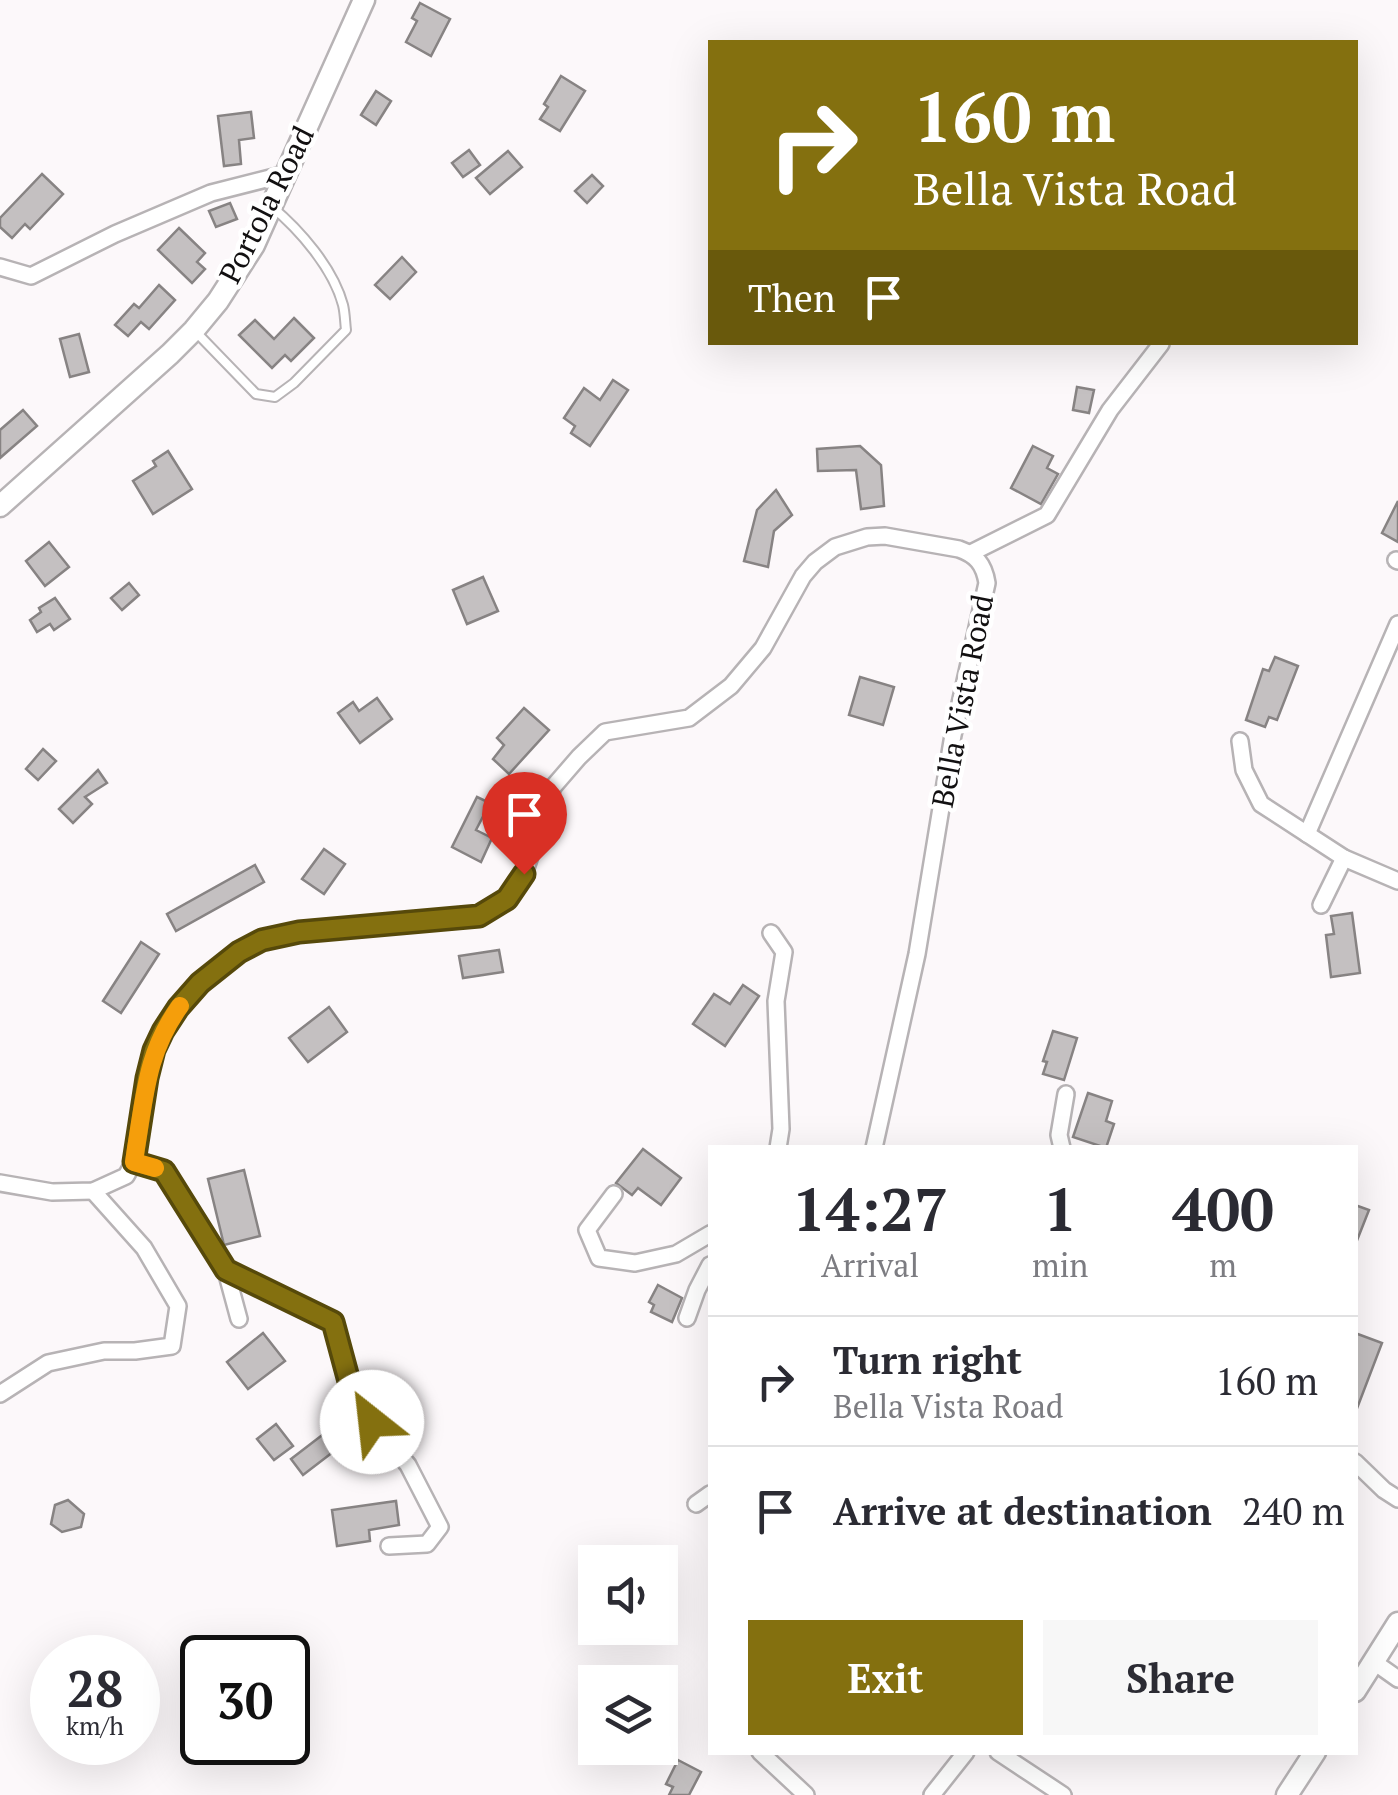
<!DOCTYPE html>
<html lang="en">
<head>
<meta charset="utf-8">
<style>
  :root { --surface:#fff; --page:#f7f7f7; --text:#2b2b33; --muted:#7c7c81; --line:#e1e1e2; --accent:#84700f }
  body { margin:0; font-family:"PT Serif",serif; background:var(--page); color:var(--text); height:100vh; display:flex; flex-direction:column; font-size:38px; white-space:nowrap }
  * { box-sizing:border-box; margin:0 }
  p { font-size:32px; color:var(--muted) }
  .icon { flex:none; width:55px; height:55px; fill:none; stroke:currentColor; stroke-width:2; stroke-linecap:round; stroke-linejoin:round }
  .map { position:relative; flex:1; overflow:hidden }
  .details { position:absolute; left:708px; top:1145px; width:650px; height:610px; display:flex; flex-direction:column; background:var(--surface); border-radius:0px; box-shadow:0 10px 40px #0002 }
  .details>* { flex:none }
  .hud { position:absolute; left:708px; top:40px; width:650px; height:305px; border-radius:0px; box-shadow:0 10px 40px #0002; background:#84700f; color:#fff; overflow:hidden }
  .buttons { position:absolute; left:578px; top:1545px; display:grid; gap:20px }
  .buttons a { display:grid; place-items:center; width:100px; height:100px; border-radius:0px; background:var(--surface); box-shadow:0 10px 40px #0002; font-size:50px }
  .speed { position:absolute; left:30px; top:1635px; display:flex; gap:20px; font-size:50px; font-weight:700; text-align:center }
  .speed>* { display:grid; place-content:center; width:130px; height:130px; border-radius:50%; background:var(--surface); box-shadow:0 10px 40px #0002; line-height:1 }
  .speed small { font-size:25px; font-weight:400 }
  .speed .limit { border:5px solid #111; border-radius:15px; background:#fff; color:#111 }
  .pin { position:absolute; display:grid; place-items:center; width:85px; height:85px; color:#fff; margin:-102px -42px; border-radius:50% 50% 50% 0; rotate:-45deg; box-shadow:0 0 10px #0007 }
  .pin .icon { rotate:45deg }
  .me { position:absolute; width:110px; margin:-55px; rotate:331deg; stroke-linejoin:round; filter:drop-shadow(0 0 8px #0008) }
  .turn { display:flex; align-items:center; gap:35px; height:210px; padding:0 40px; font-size:45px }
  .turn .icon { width:130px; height:130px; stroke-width:2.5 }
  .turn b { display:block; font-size:70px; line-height:85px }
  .then { display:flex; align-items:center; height:95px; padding:0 40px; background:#0003; gap:20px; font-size:38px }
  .eta { display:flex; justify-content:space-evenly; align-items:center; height:170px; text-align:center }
  .eta b { font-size:60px; font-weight:600; line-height:70px }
  .cta { display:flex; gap:20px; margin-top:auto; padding:20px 40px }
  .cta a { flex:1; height:115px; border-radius:0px; background:var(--accent); color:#fff; font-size:40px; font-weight:600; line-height:115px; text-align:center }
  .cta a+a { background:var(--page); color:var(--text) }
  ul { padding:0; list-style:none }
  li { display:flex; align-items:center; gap:30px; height:130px; padding:0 40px; border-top:2px solid var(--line) }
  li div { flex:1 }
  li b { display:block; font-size:38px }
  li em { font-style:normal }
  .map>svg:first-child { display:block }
</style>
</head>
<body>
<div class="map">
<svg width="1398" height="1795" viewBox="0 0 1398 1795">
  <rect width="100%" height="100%" fill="#fcf8fa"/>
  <g fill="#c4c0c1" stroke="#878383" stroke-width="2.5">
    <polygon points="420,3 450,19 431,56 406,42 417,21 412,18"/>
    <polygon points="561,76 585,91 560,131 540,119 548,107 544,104"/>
    <polygon points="376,91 391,101 376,125 361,115"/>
    <polygon points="251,112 254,138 239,140 241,164 224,166 218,116"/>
    <polygon points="469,150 480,165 463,177 452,163"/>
    <polygon points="508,151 522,167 490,194 476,178"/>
    <polygon points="42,174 63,194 30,229 25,224 12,238 0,227 0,218"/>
    <polygon points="592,175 603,186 587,203 575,191"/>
    <polygon points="230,203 237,219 216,227 209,211"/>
    <polygon points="179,228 205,253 197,262 205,269 192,283 158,250"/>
    <polygon points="402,257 416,272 390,299 375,285"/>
    <polygon points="159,285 175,300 149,329 141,322 128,336 115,325 134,304 139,308"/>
    <polygon points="294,318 314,338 291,361 285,355 272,368 239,335 255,320 274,339"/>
    <polygon points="79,334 89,372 70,377 60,339"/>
    <polygon points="613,380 628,390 590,446 571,433 575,426 564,418 584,388 600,400"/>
    <polygon points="1077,387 1094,390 1089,413 1073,410"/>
    <polygon points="23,410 37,426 0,458 0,430"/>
    <polygon points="860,446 881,465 884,506 861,509 856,470 818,471 817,449"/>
    <polygon points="1033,446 1053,456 1047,468 1058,474 1041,504 1011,488"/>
    <polygon points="168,451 192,489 153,514 133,481 156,466 153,461"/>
    <polygon points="776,490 792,515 774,531 768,567 744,561 757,510"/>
    <polygon points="1398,501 1398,542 1382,533"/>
    <polygon points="49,542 69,567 45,586 26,561"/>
    <polygon points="483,577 498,611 467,624 453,590"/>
    <polygon points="129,583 139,595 122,610 111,598"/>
    <polygon points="55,598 70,619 54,630 50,624 37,632 30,620 41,612 39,608"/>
    <polygon points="1275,657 1298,666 1277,720 1269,717 1265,727 1246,720 1263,669 1269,671"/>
    <polygon points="860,677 894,687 883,725 849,715"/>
    <polygon points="377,698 392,719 360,743 338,713 353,702 359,711"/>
    <polygon points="524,708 549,730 509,774 493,759 504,745 497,738"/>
    <polygon points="43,749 56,761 38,780 26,769"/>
    <polygon points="98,770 107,783 85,797 92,804 73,823 59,809"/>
    <polygon points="477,797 490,803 476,830 492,838 481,862 452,847"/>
    <polygon points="324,849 345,864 324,894 302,879"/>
    <polygon points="255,865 264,882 176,931 167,914"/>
    <polygon points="1352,913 1360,973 1331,977 1326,935 1334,934 1331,916"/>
    <polygon points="141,942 159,954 121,1013 103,1001"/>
    <polygon points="499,950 503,972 463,978 459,956"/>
    <polygon points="743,985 759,996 725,1046 693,1024 714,994 730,1004"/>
    <polygon points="329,1007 347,1032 308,1062 289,1038"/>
    <polygon points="1053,1031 1077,1038 1064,1080 1043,1074 1047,1062 1043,1061"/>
    <polygon points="1088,1093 1112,1101 1106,1121 1114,1124 1106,1148 1073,1137"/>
    <polygon points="643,1149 681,1178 661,1205 638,1188 632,1195 616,1183"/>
    <polygon points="244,1170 260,1236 224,1245 208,1179"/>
    <polygon points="1355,1205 1369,1210 1356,1243 1355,1243"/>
    <polygon points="658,1285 682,1298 672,1322 651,1312 654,1305 649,1302"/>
    <polygon points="263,1333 285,1361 248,1389 227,1362"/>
    <polygon points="1355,1333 1382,1343 1356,1411 1355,1411"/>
    <polygon points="276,1424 293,1446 274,1460 257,1439"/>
    <polygon points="334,1426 346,1442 303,1475 291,1459"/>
    <polygon points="68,1500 84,1514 81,1527 62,1532 51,1524 55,1505"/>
    <polygon points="396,1501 399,1525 369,1530 370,1541 337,1546 332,1510"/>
    <polygon points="678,1760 701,1772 689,1795 669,1795 673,1787 666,1784"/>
  </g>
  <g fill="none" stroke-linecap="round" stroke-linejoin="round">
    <g stroke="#b7b3b5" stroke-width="12">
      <path id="service" d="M194,330L256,394L275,397L294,383L346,330C345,322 345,313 343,305C333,268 300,230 271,206"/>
    </g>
    <g stroke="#b7b3b5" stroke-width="20">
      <g id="minor">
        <polyline points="0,267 31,276 115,234 211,193 286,174"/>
        <polyline points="971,553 1047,515 1110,410 1161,344"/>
        <polyline points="1396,560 1398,561"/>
        <polyline points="1240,741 1244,770 1261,804 1344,858 1398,881"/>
        <polyline points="1307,834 1398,624"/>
        <polyline points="1321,905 1344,858"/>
        <polyline points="771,933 784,952 776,1001 781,1129 778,1148"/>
        <polyline points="1062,1148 1059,1135 1066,1094"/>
        <polyline points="134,1162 164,1171 226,1271 239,1319"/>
        <path d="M0,1183L52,1192L93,1191L126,1176L134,1162L147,1078L154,1050L163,1031L178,1008L200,983L239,952L262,940L299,931L479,916L507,899L524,874L553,787L579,757L605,732L689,718L731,686L763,648L803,576L815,562L835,547L867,537L885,536L959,549C976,555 984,564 987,583L953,735L917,954L874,1148"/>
        <polyline points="614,1194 587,1230 599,1258 635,1263 676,1254 710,1234"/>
        <polyline points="226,1271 333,1321 354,1400 408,1465 440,1527 427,1544 389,1546"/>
        <polyline points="687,1318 697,1290 710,1265"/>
        <polyline points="0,1394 48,1363 104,1351 135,1351 172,1346 178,1306 144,1248 93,1191"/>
        <polyline points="1355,1462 1384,1490 1398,1499"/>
        <polyline points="696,1504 710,1494"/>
        <polyline points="1374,1662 1398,1679"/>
        <polyline points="760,1752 806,1795"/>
        <polyline points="998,1752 1063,1795"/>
        <polyline points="932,1795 966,1752"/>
      </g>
    </g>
    <g stroke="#b7b3b5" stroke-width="25">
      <g id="tertiary">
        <polyline points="0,506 170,354 194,330 218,301 254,245 364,0"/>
        <polyline points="1355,1691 1398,1623"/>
        <polyline points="1287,1795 1315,1752"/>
      </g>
    </g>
    <use href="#service" stroke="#fff" stroke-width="8"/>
    <use href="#minor" stroke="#fff" stroke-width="15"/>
    <use href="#tertiary" stroke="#fff" stroke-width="20"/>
  </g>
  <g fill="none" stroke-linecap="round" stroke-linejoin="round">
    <g stroke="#56490a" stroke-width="25">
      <polyline id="route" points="372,1422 354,1400 333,1322 226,1270 164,1171 134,1162 147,1078 154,1050 163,1031 178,1008 200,983 239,952 262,940 299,932 479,916 507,899 524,874"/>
    </g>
    <use href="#route" stroke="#84700f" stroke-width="18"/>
    <path stroke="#f59e0b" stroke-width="18" d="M155,1168L134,1162L136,1148C145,1094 147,1052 180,1006"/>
  </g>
  <g text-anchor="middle" stroke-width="9" stroke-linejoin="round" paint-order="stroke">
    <g font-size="30" fill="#121011" stroke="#fff">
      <text transform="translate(267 205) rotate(-63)" y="10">Portola Road</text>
      <text transform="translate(963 701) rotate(-79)" y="10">Bella Vista Road</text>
    </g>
  </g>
</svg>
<div class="buttons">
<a><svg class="icon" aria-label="sound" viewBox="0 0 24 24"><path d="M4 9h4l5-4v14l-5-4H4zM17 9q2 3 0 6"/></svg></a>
<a><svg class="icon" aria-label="layers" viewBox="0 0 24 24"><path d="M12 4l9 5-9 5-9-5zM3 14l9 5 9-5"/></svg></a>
</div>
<div class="speed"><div>28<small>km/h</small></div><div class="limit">30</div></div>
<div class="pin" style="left:524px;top:874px;background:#d93025"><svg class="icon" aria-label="arrive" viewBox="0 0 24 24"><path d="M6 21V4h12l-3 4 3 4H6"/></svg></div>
<svg class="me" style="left:372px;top:1422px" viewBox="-20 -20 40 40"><circle r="19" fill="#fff"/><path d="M0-13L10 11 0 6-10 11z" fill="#84700f"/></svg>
<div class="hud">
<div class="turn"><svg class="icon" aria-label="right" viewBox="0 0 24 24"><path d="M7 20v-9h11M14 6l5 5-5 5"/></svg><div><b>160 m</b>Bella Vista Road</div></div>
<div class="then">Then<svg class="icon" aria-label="arrive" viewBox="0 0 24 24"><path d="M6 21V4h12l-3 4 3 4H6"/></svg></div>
</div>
<section class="details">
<div class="eta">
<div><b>14:27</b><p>Arrival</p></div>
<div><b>1</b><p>min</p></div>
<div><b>400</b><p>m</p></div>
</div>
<ul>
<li><svg class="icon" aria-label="right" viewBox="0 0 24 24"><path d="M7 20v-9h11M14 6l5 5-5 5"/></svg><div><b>Turn right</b><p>Bella Vista Road</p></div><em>160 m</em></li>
<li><svg class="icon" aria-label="arrive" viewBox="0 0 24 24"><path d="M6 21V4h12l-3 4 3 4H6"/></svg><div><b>Arrive at destination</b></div><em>240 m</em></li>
</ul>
<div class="cta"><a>Exit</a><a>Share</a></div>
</section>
</div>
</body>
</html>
